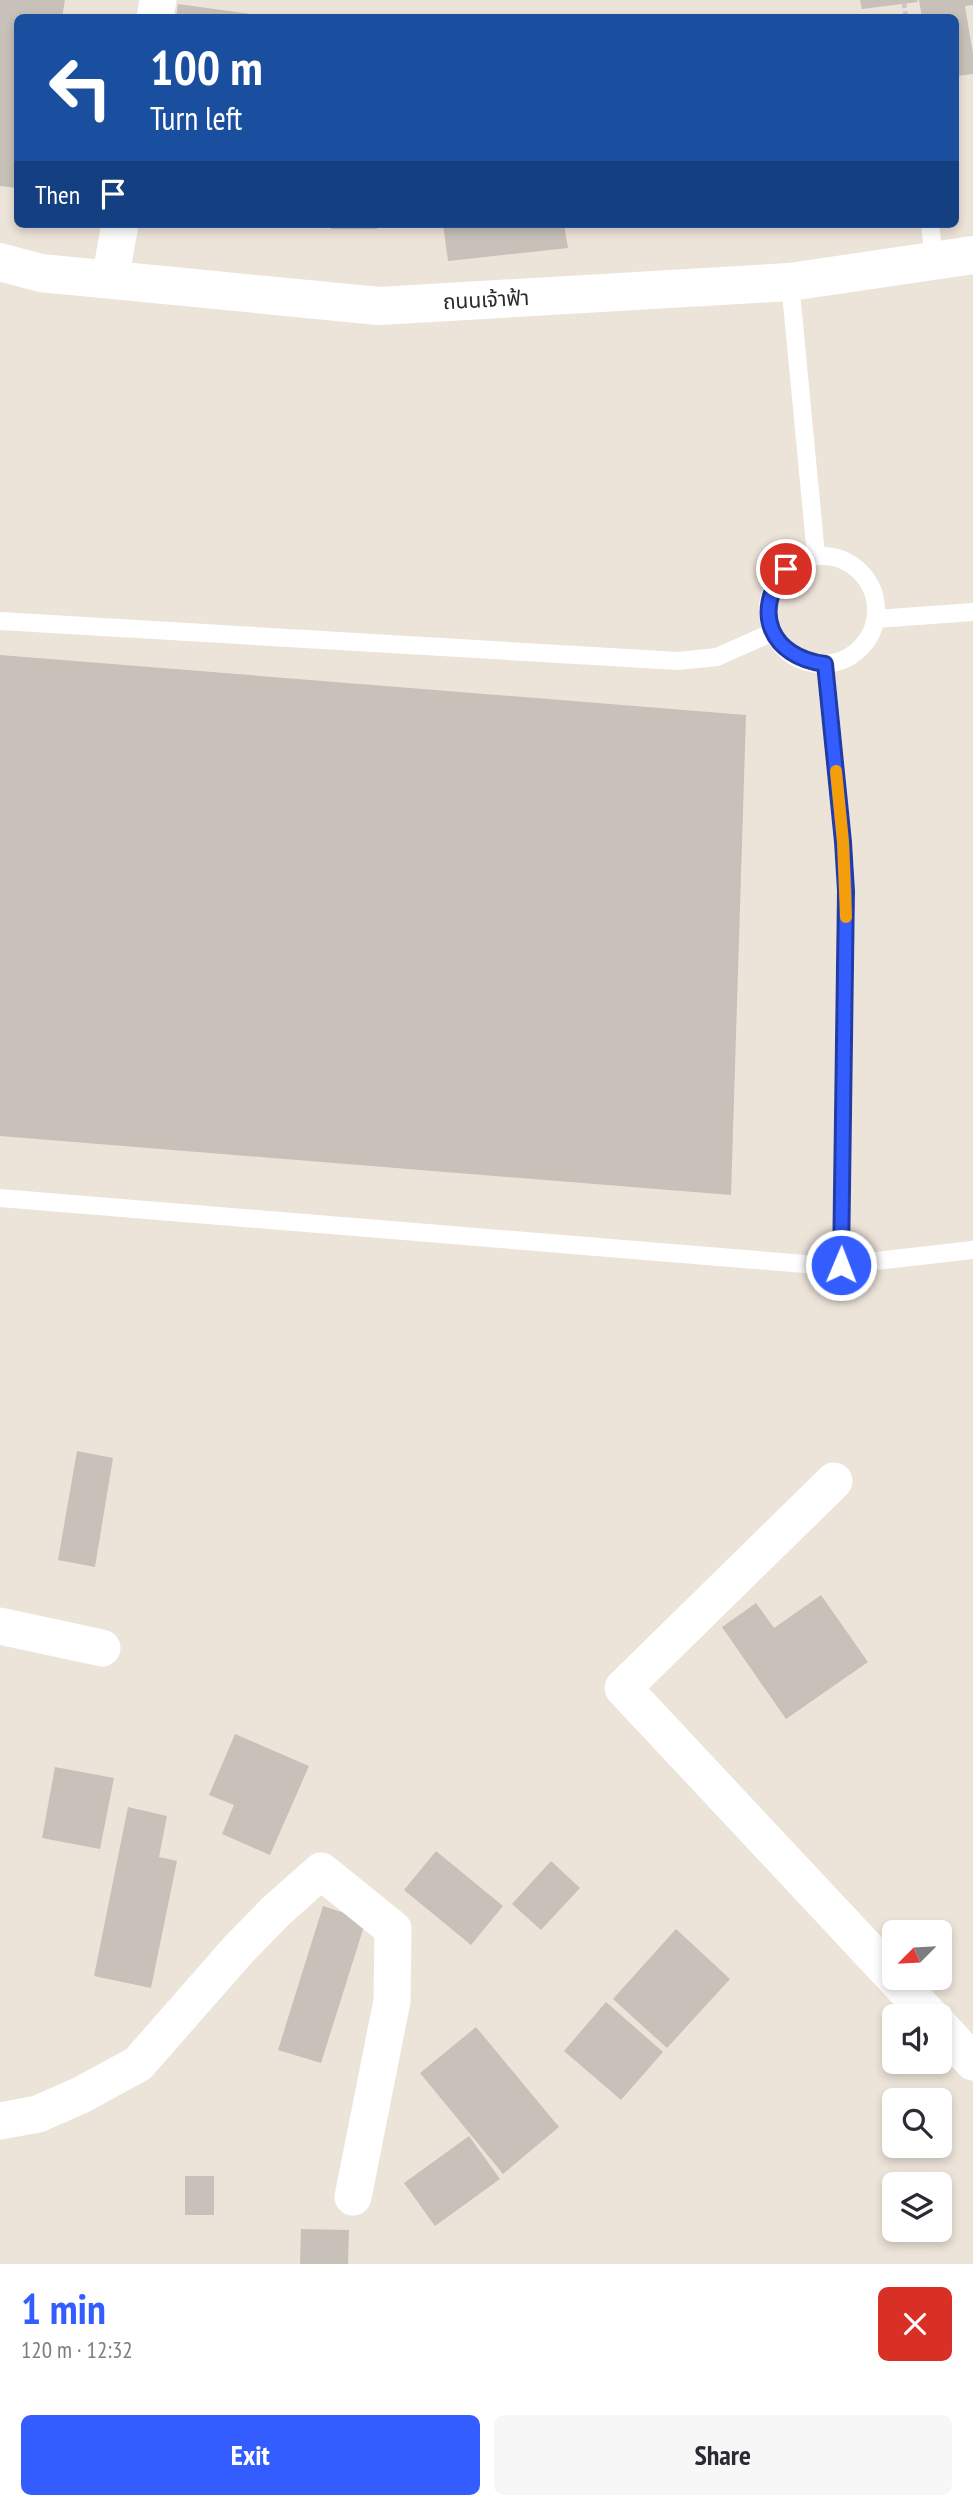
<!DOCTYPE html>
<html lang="en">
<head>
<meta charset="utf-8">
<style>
  :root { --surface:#fff; --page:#f7f7f7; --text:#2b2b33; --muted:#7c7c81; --accent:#345dff }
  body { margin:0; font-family:"PT Sans Narrow","Noto Sans Thai",sans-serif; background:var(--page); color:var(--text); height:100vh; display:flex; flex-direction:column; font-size:26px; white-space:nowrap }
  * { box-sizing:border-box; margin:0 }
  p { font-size:23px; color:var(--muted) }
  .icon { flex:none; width:38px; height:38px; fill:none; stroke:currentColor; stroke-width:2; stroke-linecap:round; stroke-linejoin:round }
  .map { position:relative; height:2264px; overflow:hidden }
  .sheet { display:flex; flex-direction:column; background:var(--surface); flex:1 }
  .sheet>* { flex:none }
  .banner { position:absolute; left:14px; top:14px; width:945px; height:214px; border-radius:10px; box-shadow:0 4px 10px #0003; background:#1a4fa0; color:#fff; overflow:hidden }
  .needle { width:46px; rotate:246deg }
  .fabs { position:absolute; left:882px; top:1920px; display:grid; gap:14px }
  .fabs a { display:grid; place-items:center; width:70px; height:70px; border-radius:10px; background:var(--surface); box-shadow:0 4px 10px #0003; font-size:35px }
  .pin { position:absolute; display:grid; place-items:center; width:60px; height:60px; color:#fff; margin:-30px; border:4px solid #fff; border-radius:50%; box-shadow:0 2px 7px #0007 }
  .me { position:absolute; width:77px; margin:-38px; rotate:1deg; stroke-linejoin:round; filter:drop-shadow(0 0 5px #0008) }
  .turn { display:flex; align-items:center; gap:24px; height:147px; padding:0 21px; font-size:32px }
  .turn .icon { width:91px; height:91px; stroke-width:2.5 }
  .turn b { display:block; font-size:49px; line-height:60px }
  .then { display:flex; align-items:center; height:66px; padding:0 21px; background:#0003; gap:14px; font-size:26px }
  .round { display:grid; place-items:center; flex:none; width:74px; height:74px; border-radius:10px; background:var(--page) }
  .head { display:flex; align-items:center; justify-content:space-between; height:119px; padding:0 21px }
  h1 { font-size:42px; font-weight:700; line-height:52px; color:var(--accent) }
  .button { display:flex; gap:14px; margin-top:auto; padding:14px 21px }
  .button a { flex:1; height:80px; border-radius:10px; background:var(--accent); color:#fff; font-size:28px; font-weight:700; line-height:80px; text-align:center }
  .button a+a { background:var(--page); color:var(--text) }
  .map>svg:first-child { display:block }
</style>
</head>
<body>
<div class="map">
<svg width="973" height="2264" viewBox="0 0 973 2264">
  <rect width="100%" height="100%" fill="#ede4d9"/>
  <g fill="#c8c1b9">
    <polygon points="0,0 65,0 62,18 18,18 18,188 0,186"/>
    <polygon points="860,0 917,0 918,2 862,9"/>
    <polygon points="919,0 973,0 973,5 965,6 973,54 973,74 956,76 956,18 922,18"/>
    <polygon points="178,4 251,14 250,18 176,18"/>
    <rect x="331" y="224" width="46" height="5"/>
    <polygon points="443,224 564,224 568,248 448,261"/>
    <polygon points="0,655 746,715 731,1195 0,1136"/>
    <polygon points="77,1451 113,1458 95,1567 58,1560"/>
    <polygon points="821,1595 868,1662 786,1719 722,1627 756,1603 774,1628"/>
    <polygon points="235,1734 309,1766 270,1855 222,1834 234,1805 209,1795"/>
    <polygon points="55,1767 114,1778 100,1849 42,1838"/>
    <polygon points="128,1807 167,1816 159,1857 177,1861 151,1988 94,1976"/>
    <polygon points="436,1851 503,1906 471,1945 404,1890"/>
    <polygon points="551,1861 580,1888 541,1930 512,1904"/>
    <polygon points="323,1906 366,1920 321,2063 278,2050"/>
    <polygon points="676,1929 730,1979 667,2048 613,1999"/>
    <polygon points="606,2002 663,2052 621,2100 564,2051"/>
    <polygon points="476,2027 559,2127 503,2174 420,2073"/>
    <polygon points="469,2136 500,2179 435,2226 404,2183"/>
    <rect x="185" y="2176" width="29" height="39"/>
    <polygon points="301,2229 349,2230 348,2264 300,2264"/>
  </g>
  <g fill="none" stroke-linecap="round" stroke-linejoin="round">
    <polyline stroke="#c7c7c7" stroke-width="4.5" stroke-dasharray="5 3.5" stroke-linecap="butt" points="904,3 906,18"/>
    <g stroke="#fff" stroke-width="18">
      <polyline points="930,224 934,261"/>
      <polyline points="790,282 816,555"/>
      <circle cx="822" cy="610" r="54"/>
      <polyline points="876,619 973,612"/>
      <polyline points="0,621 678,661 717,657 773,632"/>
      <polyline points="825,665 843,842 846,891 841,1265"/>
      <polyline points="0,1198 805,1264 841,1265 973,1250"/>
    </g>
    <g stroke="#fff" stroke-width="37">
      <polyline points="155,18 158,0"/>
      <polyline points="110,280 120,224"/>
      <polyline points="834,1481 623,1688 930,2016"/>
      <polyline points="0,1626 102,1648"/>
      <polyline points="940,2026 973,2062"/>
      <polyline points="0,2121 38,2114 81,2095 138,2064 238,1950 276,1911 321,1871 393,1929 392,2001 353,2197"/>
    </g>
    <polyline stroke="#fff" stroke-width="38" points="0,262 41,273 379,306 790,282 973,255"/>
  </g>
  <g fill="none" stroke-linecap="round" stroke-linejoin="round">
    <g stroke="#223ca6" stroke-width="18">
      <path id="route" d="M786,569C751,612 771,657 825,664L843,842L846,891L841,1265"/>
    </g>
    <use href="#route" stroke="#345dff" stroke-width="12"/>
    <polyline stroke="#f59e0b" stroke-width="12" points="836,771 843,842 846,917"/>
  </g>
  <g text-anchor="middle" stroke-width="5" stroke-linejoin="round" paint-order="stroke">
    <g font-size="21" fill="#292929" stroke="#fff">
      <text transform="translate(486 300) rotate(-3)" y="7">ถนนเจ้าฟ้า</text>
    </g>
  </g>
</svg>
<div class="fabs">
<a><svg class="needle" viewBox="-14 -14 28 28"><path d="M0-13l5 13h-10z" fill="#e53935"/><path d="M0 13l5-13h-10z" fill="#7c7c81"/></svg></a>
<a><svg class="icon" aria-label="sound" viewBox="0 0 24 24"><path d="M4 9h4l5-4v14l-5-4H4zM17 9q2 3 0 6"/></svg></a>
<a><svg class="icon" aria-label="search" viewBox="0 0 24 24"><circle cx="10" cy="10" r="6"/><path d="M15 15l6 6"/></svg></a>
<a><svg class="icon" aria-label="layers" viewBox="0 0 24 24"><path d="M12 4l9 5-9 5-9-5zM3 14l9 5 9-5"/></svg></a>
</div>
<div class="pin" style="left:786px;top:569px;background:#d93025"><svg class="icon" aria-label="arrive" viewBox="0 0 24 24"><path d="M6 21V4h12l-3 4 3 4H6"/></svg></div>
<svg class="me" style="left:841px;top:1265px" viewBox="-20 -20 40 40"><circle r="17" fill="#345dff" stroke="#fff" stroke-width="3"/><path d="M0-11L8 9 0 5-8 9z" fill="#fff"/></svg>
<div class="banner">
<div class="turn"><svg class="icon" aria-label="left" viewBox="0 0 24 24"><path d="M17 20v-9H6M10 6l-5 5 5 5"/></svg><div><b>100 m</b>Turn left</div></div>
<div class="then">Then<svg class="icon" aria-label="arrive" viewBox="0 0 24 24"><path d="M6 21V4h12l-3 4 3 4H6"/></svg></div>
</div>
</div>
<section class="sheet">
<div class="head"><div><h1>1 min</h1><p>120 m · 12:32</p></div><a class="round" style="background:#d93025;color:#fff"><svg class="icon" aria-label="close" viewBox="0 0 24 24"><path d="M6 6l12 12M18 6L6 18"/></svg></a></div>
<div class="button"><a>Exit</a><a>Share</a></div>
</section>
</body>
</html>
